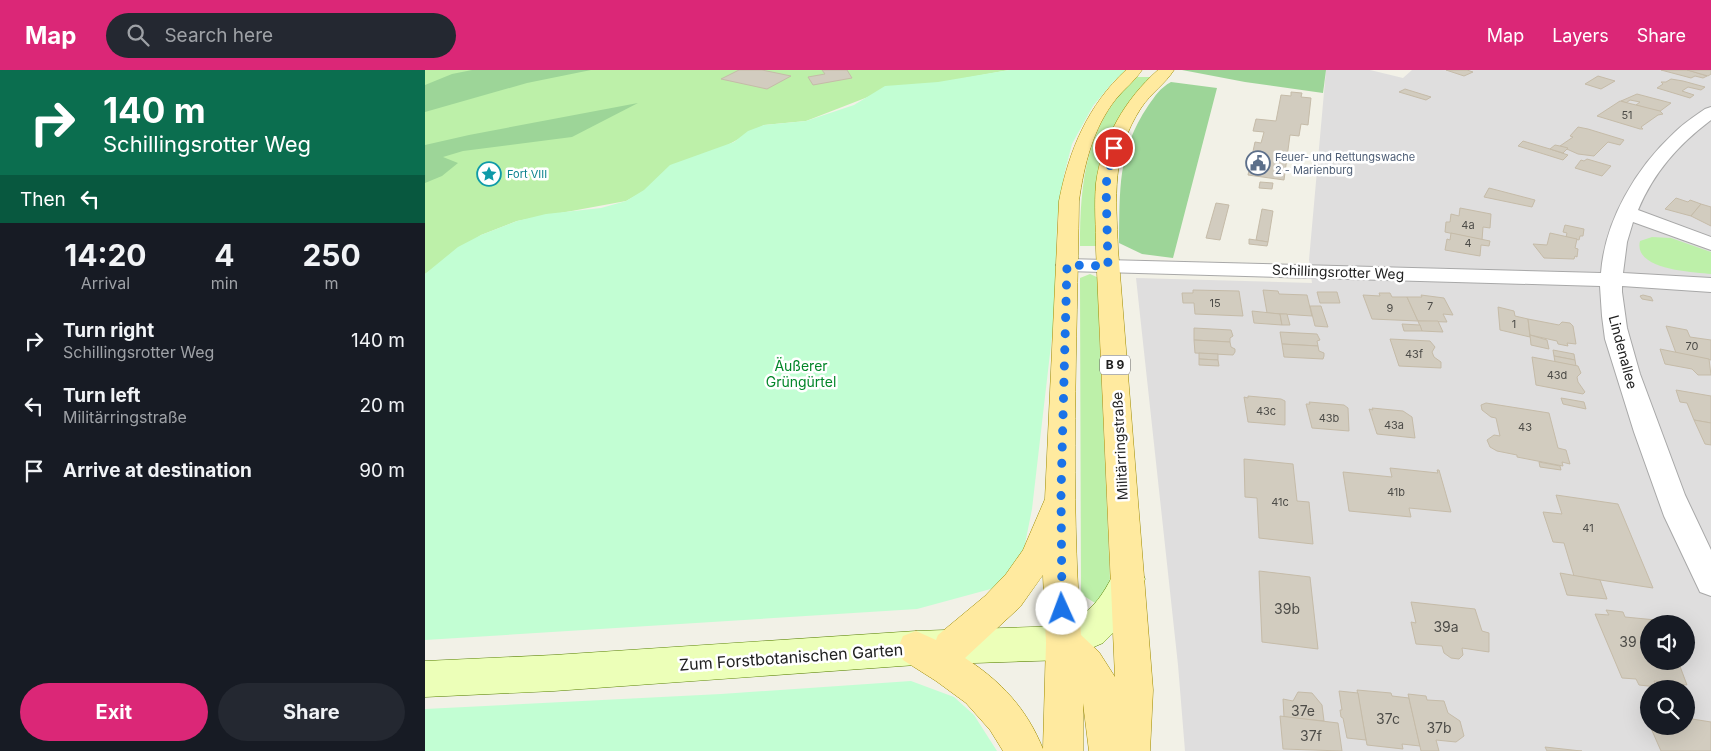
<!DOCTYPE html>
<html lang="en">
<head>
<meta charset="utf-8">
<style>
  :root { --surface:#171b24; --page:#242831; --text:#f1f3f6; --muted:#9ea1a6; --accent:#db2777 }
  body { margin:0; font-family:Inter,sans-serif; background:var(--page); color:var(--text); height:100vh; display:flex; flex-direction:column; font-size:19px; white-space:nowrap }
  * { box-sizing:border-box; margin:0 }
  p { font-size:16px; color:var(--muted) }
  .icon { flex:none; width:28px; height:28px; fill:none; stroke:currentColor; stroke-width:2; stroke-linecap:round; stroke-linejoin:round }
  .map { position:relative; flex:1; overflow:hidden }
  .drawer { display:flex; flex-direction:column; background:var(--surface); width:425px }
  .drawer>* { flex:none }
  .hud { background:#0b6e4f; color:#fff; overflow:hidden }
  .controls { position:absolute; left:1215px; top:545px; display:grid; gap:10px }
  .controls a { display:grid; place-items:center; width:55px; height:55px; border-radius:50%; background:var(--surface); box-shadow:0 5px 20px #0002; font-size:25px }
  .pin { position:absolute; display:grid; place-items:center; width:42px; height:42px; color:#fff; margin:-21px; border:2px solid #fff; border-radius:50%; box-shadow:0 1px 5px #0007 }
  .me { position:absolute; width:55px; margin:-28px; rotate:358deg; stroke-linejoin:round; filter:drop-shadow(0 0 4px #0008) }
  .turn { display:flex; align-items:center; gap:18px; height:105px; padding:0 20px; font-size:22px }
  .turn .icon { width:65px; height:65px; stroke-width:2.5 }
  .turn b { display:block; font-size:35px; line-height:42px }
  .then { display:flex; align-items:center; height:48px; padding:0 20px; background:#0003; gap:10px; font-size:19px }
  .eta { display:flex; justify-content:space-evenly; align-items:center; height:85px; text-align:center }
  .eta b { font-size:30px; font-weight:700; line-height:35px }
  .button { display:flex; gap:10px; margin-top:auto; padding:10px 20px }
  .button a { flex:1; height:58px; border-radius:30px; background:var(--accent); color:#fff; font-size:20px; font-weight:700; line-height:58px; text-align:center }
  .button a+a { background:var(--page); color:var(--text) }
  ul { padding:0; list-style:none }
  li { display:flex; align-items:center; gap:15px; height:65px; padding:0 20px }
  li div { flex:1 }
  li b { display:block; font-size:19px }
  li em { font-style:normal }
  header { display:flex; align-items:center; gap:30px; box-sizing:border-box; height:70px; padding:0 25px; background:var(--accent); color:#fff }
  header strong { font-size:24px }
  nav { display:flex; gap:28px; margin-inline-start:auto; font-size:18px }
  .search { width:350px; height:45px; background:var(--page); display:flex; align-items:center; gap:12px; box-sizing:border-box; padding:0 18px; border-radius:28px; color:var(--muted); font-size:19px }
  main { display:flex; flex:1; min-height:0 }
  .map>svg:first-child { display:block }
</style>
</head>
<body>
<header>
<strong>Map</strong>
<div class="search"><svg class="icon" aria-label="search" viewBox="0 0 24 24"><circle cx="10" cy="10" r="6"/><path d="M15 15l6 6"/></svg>Search here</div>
<nav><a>Map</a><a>Layers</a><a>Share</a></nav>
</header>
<main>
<section class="drawer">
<div class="hud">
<div class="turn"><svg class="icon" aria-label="right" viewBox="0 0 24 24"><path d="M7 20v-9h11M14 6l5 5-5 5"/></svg><div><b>140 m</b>Schillingsrotter Weg</div></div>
<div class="then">Then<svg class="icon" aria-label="left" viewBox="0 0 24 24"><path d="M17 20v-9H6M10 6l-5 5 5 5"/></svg></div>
</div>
<div class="eta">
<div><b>14:20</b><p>Arrival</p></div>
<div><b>4</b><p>min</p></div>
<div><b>250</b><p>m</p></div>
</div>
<ul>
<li><svg class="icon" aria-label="right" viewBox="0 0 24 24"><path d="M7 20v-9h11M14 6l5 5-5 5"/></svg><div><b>Turn right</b><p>Schillingsrotter Weg</p></div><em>140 m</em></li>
<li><svg class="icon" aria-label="left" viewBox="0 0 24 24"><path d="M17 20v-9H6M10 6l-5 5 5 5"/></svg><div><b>Turn left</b><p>Militärringstraße</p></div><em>20 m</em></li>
<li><svg class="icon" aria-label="arrive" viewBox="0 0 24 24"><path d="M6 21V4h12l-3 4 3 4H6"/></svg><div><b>Arrive at destination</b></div><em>90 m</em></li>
</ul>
<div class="button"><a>Exit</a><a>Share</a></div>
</section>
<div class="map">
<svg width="1286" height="681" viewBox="0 0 1286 681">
  <rect width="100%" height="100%" fill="#f2f1e7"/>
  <path fill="#dfdede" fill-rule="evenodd" d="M901,0H945L978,8L987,0H1286V681H760L753,595L711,208L887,213L884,190ZM1224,554H1261V591H1224ZM1224,619H1261V656H1224Z"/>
  <g fill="#bdf0a9">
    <polygon points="0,0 584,0 448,25 381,51 339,55 201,131 92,151 56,165 0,204"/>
    <path d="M711,7H727C693,42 672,84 670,133C670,147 672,162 674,176H655C655,111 661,54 711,7Z"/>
    <path d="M1227,167L1246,168L1286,182V204C1268,202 1208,200 1215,171Z"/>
    <path d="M665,204L674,208V257L685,509C682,520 680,528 670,533L656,524L655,214V208Z"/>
  </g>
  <g fill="#9dd598">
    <polygon points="47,0 166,0 102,13 0,42 0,15 27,4"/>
    <polygon points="757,0 901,0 898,23 820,12"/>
    <path d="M746,12L792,18L748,188L717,184L694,173C695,120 692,82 723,36C730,26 735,18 746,12Z"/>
    <polygon points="213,33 147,67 38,81 18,87 33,93 17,106 0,113 0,75 44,65"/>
  </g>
  <g fill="#c2fed3">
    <polygon points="584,0 702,0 688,12 668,36 647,74 639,105 632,150 629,249 607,439 599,479 573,517 492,539 0,570 0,204 33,177 56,165 92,151 121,144 176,138 201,131 219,120 245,95 309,72 323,61 339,55 381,51 429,35 460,16 513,12"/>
    <polygon points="486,611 529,627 549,645 572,681 0,681 0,639 296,624"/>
  </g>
  <g fill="#d2ccbf" stroke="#c5bba8">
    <polygon points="314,0 337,0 366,6 342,19 296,9"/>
    <polygon points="397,0 422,0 427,8 388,15 383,7 400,4"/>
    <polygon points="1021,0 1042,0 1048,2 1039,6"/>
    <polygon points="1236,0 1263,0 1282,6 1278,8 1270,6 1266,8"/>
    <polygon points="1262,0 1286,0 1286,4 1283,6"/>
    <polygon points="1173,6 1190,11 1176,19 1160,14"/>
    <polygon points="1246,9 1258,11 1280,17 1276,20 1263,17 1257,21 1269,25 1265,28 1232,18 1238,14 1236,12 1241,12"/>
    <polygon points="980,19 1006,27 1001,30 974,22"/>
    <polygon points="866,22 877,23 876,27 886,28 883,55 876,54 874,66 865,65 859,110 823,105 830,72 836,73 839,62 828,61 831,49 851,51 856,25 866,26"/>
    <polygon points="1212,24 1246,33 1234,42 1211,35 1215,32 1205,30 1201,33 1196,31"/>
    <polygon points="1195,31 1235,41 1238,44 1233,45 1216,57 1218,59 1215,59 1172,46"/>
    <polygon points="1153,57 1163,59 1199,70 1195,75 1183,72 1169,86 1153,84 1135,76 1148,67 1145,66"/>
    <polygon points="1098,71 1125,79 1143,85 1138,90 1093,76"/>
    <polygon points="1130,75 1135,76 1143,78 1138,83 1125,79"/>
    <polygon points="1162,89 1186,96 1177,106 1150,98 1156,90 1159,91"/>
    <polygon points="835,112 848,113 847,119 834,118"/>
    <polygon points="1064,118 1110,130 1107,137 1059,127"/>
    <polygon points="1251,128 1263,132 1265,130 1276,134 1266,146 1240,139"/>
    <polygon points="791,133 804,135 795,170 781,168"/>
    <polygon points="1276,134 1286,137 1286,156 1266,146"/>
    <polygon points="1035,138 1066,144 1065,158 1058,157 1057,170 1020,162 1021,152 1025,152 1026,144 1034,146"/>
    <polygon points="837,139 848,141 843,172 831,170"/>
    <polygon points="1140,155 1159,159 1158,166 1155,166 1154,170 1141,167 1142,163 1138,162"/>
    <polygon points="1026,163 1065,171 1064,176 1056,175 1055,186 1020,180 1022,169 1025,170"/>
    <polygon points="1125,163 1152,169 1150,178 1153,179 1152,187 1150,186 1149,189 1119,188 1108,174 1122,175"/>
    <polygon points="824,169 843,172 842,176 824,174"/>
    <polygon points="768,220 814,221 818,246 770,244 769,233 758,233 757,223 768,223"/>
    <polygon points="838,220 853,221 854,224 882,225 887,246 842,243"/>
    <polygon points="892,222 912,222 915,233 895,233"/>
    <polygon points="954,223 965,223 967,227 982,227 993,251 947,249 938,225 955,226"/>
    <polygon points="996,225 1019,228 1028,245 1018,244 1022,252 993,251 982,227 997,227"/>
    <polygon points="1218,225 1226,227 1228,231 1217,229 1215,226"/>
    <polygon points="885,236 896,236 903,257 890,256"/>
    <polygon points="1073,237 1089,241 1090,246 1103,249 1105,267 1075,260"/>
    <polygon points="827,241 855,244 857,255 829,253"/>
    <polygon points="855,244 862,244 865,255 857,255"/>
    <polygon points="1103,249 1134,255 1137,252 1145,253 1148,256 1151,274 1142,273 1143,276 1133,274 1132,271 1105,265"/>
    <polygon points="993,251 1013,251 1018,262 997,261"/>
    <polygon points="977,254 995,255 997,261 979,261"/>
    <polygon points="1241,256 1262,260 1265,267 1286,270 1286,290 1251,283"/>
    <polygon points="769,258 806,260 808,266 805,268 805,272 769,270"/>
    <polygon points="855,262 892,264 895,270 892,271 893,276 857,274"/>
    <polygon points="1105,265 1122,270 1124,279 1106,275"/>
    <polygon points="965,269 1005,271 1010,277 1007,282 1009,287 1016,292 1016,298 974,296"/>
    <polygon points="769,270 805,272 806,277 810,279 810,282 808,285 770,283"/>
    <polygon points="857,274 893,276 894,281 899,283 899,286 898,289 859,287"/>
    <polygon points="1235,279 1284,289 1286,305 1273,305 1267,299 1240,294"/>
    <polygon points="1128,280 1149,284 1150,290 1129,286"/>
    <polygon points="774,283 793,284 793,290 774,289"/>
    <polygon points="1129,286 1150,290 1151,296 1130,292"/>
    <polygon points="1107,287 1153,296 1156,303 1152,307 1153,312 1160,322 1158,324 1111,315"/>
    <polygon points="774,289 793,290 794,296 774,295"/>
    <polygon points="1251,320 1286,326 1286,353 1269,350 1262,333 1255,332"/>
    <polygon points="823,326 856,329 860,331 860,355 823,352 819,327 823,328"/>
    <polygon points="1136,328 1159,332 1161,339 1138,334"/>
    <polygon points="884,332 919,335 923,338 924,361 887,358 881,334 885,334"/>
    <polygon points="1061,333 1124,343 1133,378 1141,380 1145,394 1137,392 1138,396 1092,387 1092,385 1072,381 1065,377 1062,370 1069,365 1075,366 1071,348 1066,347 1057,340 1056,335"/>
    <polygon points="947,338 978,341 987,347 990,368 952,364 944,339 948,340"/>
    <polygon points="1269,350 1286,353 1286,375 1280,374"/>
    <polygon points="819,389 868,394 872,431 884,432 888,474 834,468 832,428 820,427"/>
    <polygon points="1114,392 1135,396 1136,400 1115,397"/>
    <polygon points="965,398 1013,403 1012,400 1014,400 1026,442 984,438 986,447 924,441 918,402 967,407"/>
    <polygon points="1131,425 1193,434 1228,518 1149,506 1139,473 1128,472 1118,442 1137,444"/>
    <polygon points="834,501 885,507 893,579 837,572"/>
    <polygon points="1135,503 1175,510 1182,529 1142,525"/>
    <polygon points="986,532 1050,539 1057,561 1064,563 1064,582 1037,578 1038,585 1034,589 1026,588 1019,583 1017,576 991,574 986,552 991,553"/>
    <polygon points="1181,540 1198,542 1200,547 1231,550 1233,554 1224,554 1224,591 1253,591 1262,615 1229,611 1232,617 1214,615 1211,609 1197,608 1170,544 1184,545"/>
    <polygon points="932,620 966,623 967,626 984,628 995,676 977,674 978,679 942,675"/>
    <polygon points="914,621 933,623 941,670 922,668 918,648 916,647 915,640 917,640"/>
    <polygon points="873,622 887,623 897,635 899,651 859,647 858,629 868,631"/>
    <polygon points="983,624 1001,626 1002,630 1019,631 1023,643 1035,651 1039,666 1031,672 1011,670 1014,681 996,681"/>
    <polygon points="855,646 913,653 917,681 858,679"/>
    <polygon points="1261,648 1286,652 1286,681 1236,681 1225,656 1261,656"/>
    <polygon points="1120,677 1156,681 1157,681 1122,681"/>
  </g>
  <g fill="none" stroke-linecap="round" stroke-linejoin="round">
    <g stroke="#a8a8a8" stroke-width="2">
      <path id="street" d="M1286,37V50C1253,75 1229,102 1213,140L1286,167V180L1208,152L1202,172L1198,203L1286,208V222L1197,216V222L1202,258L1215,304L1260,425L1286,480V526L1275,522L1239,446L1209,362L1180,269L1177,246L1175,216L642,201L635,199L631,195L635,191L642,189L1176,203C1180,150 1211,98 1250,62C1259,53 1270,46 1280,39Z"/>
    </g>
    <g stroke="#578000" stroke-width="1">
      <path id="secondary" d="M703,494L715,499L720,509L702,548L692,559L678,573L639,590L491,595L129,621L0,627V591L129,585L491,561L637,556C667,543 677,527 691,499Z"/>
    </g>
    <g stroke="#9e8b00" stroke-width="1">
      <path id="primary" d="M701,0H717C710,11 699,19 691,29C668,58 659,95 654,131C652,276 645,421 656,565L674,582L690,607L671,179C671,157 669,135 671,113C677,69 700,29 733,0H749C740,14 726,23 716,38C686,84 691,126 693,179L728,620L725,681H664L658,633V681H578L565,660L541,633L511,611L478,590L473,578L478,566L491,561L511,570L513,565L560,526L581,504L598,480L620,429L634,131C644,80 663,35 701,0ZM618,505L621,573L618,679C602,639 576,611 540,588L595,537Z"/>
    </g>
    <use href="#street" fill="#fff" fill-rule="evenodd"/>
    <use href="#secondary" fill="#ecffb8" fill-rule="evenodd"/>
    <use href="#primary" fill="#ffea9f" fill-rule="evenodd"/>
  </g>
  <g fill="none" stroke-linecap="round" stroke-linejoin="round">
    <polyline stroke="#1a73e8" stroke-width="9" stroke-dasharray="0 16.2" points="637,539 636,423 642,195 683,196 681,114 689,78"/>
  </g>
  <defs>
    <g id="civic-ring" transform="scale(1.25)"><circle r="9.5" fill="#fff" stroke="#5c6f8a" stroke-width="1.5"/><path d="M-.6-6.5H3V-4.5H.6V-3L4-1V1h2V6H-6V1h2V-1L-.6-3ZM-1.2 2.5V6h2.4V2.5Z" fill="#5c6f8a"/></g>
    <g id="sight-ring" transform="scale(1.25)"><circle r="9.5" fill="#fff" stroke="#0f9aa8" stroke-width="1.5"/><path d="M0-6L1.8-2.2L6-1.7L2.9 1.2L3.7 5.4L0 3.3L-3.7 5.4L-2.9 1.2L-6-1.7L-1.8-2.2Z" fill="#0f9aa8"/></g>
  </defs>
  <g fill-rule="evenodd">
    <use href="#civic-ring" x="833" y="93"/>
    <use href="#sight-ring" x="64" y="104"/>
  </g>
  <g text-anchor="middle" stroke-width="5" stroke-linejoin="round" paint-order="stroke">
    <g font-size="11" fill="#4d4c48">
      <text x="1202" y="49">51</text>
      <text x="1043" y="159">4a</text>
      <text x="1043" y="177">4</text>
      <text x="790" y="237">15</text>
      <text x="1005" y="240">7</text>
      <text x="965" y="242">9</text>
      <text x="1089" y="258">1</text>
      <text x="1267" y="280">70</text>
      <text x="989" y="288">43f</text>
      <text x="1132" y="309">43d</text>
      <text x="841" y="345">43c</text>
      <text x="904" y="352">43b</text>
      <text x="969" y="359">43a</text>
      <text x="1100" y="361">43</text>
      <text x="971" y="426">41b</text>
      <text x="855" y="436">41c</text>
      <text x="1163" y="462">41</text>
    </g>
    <g font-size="11" fill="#4e5e75" stroke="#fff" text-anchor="start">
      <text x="850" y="91">Feuer- und Rettungswache<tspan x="850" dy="13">2 - Marienburg</tspan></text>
    </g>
    <g font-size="11" fill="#0d838f" stroke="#fff" text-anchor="start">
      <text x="82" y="108">Fort VIII</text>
    </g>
    <rect fill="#fff" stroke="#646464" stroke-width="1" x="675" y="285.5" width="30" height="19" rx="4"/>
    <g font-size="12" font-weight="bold" fill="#212121">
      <text x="690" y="299">B 9</text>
    </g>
    <g font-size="14" fill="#212121" stroke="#fff">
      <text transform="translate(913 202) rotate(2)" y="5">Schillingsrotter Weg</text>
      <text transform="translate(1198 282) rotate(75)" y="5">Lindenallee</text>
      <text transform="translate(695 376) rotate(-93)" y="5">Militärringstraße</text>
    </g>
    <g font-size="14" fill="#038629" stroke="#fff">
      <text x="376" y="301">Äußerer<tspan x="376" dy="16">Grüngürtel</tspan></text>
    </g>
    <g font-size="14" fill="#4d4c48">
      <text x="862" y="544">39b</text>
      <text x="1021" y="562">39a</text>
      <text x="1203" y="577">39</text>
      <text x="878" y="646">37e</text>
      <text x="963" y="654">37c</text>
      <text x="1014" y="663">37b</text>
      <text x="886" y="671">37f</text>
    </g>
    <g font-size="16" fill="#212121" stroke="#fff">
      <text transform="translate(366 587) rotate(-4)" y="6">Zum Forstbotanischen Garten</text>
    </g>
  </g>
</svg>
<div class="controls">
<a><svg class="icon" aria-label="sound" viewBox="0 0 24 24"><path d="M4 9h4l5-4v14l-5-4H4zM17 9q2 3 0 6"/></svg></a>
<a><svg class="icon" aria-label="search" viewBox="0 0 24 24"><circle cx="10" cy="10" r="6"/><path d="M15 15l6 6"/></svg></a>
</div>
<div class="pin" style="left:689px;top:78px;background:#d93025"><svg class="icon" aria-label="arrive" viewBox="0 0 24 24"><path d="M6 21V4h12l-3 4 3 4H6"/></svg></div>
<svg class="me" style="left:637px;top:539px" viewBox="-20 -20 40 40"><circle r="19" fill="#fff"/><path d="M0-13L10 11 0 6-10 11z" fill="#1a73e8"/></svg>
</div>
</main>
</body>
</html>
